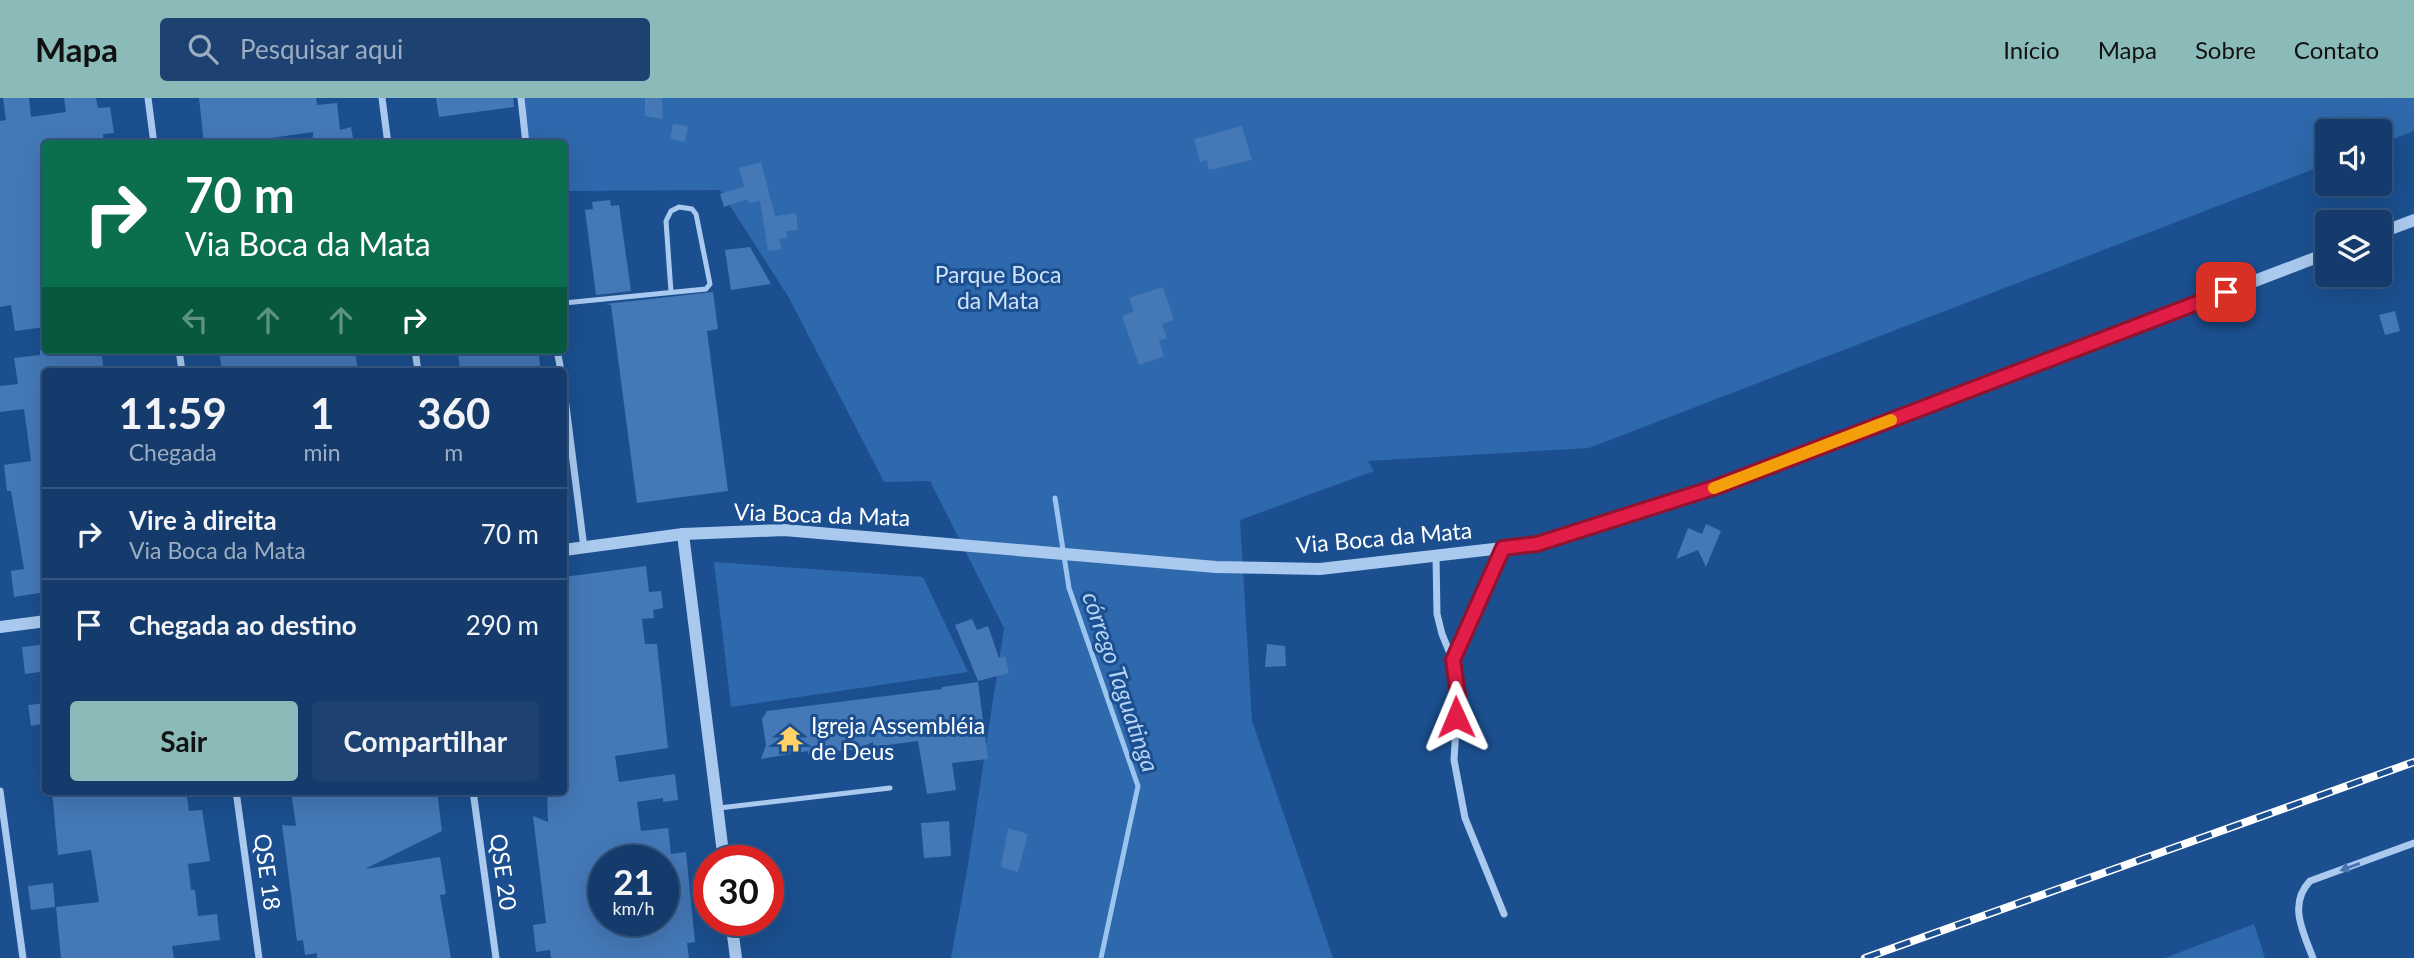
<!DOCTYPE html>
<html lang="pt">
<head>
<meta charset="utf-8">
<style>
  :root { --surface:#143b6b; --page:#1d4271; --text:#f1f3f6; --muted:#9dadc1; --line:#33557e; --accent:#8bbbb9 }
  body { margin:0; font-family:Lato,sans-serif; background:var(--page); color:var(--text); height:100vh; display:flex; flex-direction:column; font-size:26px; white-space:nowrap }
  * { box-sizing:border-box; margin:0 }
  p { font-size:23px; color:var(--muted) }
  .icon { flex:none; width:38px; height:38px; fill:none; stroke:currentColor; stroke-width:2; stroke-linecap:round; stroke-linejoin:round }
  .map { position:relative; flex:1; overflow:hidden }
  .details { position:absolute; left:42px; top:270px; width:525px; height:427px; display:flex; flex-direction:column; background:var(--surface); border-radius:7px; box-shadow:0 7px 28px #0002,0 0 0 2px var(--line) }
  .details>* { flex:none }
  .hud { position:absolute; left:42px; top:42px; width:525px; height:214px; border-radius:7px; box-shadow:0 7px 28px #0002,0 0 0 2px var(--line); background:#0b6e4f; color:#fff; overflow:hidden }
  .buttons { position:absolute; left:2315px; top:21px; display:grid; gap:14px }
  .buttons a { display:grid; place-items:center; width:77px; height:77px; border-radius:7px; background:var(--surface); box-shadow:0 7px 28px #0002,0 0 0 2px var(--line); font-size:35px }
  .speed { position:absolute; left:588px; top:747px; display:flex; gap:14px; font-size:35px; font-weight:700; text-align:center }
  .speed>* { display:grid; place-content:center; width:91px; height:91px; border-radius:50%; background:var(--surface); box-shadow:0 7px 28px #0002,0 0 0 2px var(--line); line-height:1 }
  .speed small { font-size:18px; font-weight:400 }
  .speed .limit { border:10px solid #d22; background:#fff; color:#111 }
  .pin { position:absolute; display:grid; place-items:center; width:60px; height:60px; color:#fff; margin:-30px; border-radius:14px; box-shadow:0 4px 10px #0006 }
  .me { position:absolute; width:77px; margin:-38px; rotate:359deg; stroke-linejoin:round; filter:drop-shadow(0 0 5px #0008) }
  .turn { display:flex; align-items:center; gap:24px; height:147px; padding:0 28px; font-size:32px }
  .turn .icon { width:91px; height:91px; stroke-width:2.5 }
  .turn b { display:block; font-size:49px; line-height:60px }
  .lanes { display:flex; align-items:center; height:66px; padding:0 28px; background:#0003; justify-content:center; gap:35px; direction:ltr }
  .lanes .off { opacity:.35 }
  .eta { display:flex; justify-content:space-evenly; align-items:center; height:119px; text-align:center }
  .eta b { font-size:42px; font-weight:700; line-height:49px }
  .button { display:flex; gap:14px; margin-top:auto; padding:14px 28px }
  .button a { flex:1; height:80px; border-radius:7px; background:var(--accent); color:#111; font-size:28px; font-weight:700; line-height:80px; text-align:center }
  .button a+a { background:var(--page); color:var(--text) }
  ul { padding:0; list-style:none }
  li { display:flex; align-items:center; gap:21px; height:91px; padding:0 28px; border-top:2px solid var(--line) }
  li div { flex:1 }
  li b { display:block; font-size:26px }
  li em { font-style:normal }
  header { display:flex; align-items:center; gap:42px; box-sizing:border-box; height:98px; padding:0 35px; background:var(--accent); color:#111 }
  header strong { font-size:33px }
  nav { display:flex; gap:38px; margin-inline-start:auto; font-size:24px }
  .search { width:490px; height:63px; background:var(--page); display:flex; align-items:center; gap:18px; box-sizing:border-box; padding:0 24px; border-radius:7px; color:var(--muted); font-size:26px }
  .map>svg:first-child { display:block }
</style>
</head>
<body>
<header>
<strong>Mapa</strong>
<div class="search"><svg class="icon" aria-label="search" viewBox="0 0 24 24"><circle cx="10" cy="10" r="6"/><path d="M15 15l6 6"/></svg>Pesquisar aqui</div>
<nav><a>Início</a><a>Mapa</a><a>Sobre</a><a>Contato</a></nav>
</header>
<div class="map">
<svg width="2414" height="860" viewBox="0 0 2414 860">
  <rect width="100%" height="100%" fill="#1b4f8f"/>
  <g fill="#2e69ad">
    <polygon points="519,0 2414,0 2414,33 2380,46 2380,33 2328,33 2327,66 1589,350 1368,363 1374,373 1240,422 1252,623 1333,860 951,860 968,767 1004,530 930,383 884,384 789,200 720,92 564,93 564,46 525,45"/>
    <polygon points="714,464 923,479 968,574 731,609"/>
    <polygon points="2254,826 2265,860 2165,860"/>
  </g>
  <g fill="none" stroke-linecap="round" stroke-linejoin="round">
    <polyline stroke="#9cc4f0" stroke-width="5" points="1055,400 1069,490 1138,688 1101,860"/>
  </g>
  <g fill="#4478b7" fill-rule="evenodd">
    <polygon points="3,0 29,0 31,19 66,14 64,0 96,0 98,10 110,9 114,35 103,36 104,46 46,46 46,111 43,111 46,131 46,229 15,233 11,207 0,209 0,23 6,22"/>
    <polygon points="199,0 316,0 317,7 337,5 340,32 351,29 354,46 307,46 307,41 313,39 313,34 230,46 204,46"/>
    <polygon points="436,0 513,0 514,9 439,19"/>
    <polygon points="645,0 662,0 663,21 645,18"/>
    <polygon points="673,26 688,28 685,44 670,41"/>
    <polygon points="1242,28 1252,62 1209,72 1207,62 1200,64 1194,41"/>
    <polygon points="761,64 775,118 796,115 798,132 786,133 787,140 779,141 782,151 768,153 760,103 749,105 748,101 724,109 720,96 744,89 739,70"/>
    <polygon points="610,102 611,108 619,107 631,193 596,197 585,112 593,111 592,104"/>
    <polygon points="750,149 771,186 731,192 725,152"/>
    <polygon points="1163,189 1174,222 1162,226 1167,240 1159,243 1164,258 1139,267 1122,218 1134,213 1129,200"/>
    <polygon points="713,194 718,231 707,233 728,393 637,405 611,207 605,206"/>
    <polygon points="2395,213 2400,233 2385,237 2379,217"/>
    <polygon points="40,252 101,252 104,273 46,273 46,494 14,499 11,473 24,471 11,393 7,393 4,367 31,363 24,311 0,314 0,288 18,286 14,260 40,257"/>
    <polygon points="219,252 355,252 358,273 222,273"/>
    <polygon points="474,252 538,252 541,273 460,273 458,254"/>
    <polygon points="1706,426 1721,433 1706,469 1698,452 1676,461 1688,430 1702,436"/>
    <path d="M646,468L649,494L661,493L663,510L653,512L654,520L642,521L645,546H657L668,650L615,658L619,684L675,676L678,702L663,704V700L637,704L641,733L668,730L671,756L686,754L695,844L687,845L689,860H551L550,852L536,854L533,827L546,825L533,718L548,724L547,693H564V479ZM604,763H663V822H604Z"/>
    <polygon points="972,521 977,532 988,528 999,560 1005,558 1009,575 978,583 955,527"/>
    <polygon points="46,546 46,573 25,576 22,549"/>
    <polygon points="1267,546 1285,548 1286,568 1265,569"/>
    <polygon points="978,584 988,661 952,665 956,692 927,696 918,643 873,649 873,644 857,651 808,656 808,653 761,661 766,647 762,621 767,613 942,591 942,589"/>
    <polygon points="46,605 46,625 31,628 28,607"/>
    <polygon points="52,693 119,693 120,695 186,693 189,713 202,712 210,763 188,766 191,792 195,792 198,818 217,816 220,842 172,848 174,860 61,860 56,809 99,804 91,752 58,757"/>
    <polygon points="291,693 437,693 442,733 365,771 440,759 446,796 440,797 451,860 317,860 317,855 305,857 303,842 297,843 282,727 296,728"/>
    <polygon points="949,723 951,758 924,760 921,725"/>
    <polygon points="1008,730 1028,736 1018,774 1001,769"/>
    <polygon points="53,785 55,809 31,812 28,788"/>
  </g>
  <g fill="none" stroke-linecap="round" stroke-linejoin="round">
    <g stroke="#a9c9ee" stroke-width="5">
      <polyline points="564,205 706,191 710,186 696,116 692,111 679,109 671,113 666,123 671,194"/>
      <polyline points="719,710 890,690"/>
    </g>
    <g stroke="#a9c9ee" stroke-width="7">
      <polyline points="148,0 154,46"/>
      <polyline points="382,0 388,46"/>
      <polyline points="521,0 526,46"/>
      <polyline points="179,252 182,273"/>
      <polyline points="415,252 418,273"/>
      <polyline points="557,252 561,273"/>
      <polyline points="564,292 584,450"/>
      <polyline points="1436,458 1437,516 1442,536 1453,563 1458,597 1454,662 1465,720 1504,816"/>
      <polyline points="1453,563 1503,450"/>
      <polyline points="0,693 23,860"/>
      <polyline points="236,693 259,860"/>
      <polyline points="473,693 496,860"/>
      <path d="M2313,860C2303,834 2288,806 2310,783L2414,745"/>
    </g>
    <g stroke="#a9c9ee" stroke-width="12">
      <polyline points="2380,135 2414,122"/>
      <polyline points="683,436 724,763"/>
      <polyline points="564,452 683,436 784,432 1216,469 1320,471 1537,446 1716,389 2328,155"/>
      <polyline points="0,529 46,523"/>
      <polyline points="731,822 736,860"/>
    </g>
    <g stroke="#fff" stroke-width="8">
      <polyline id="rail" points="1865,860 2414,664"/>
    </g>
    <use href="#rail" stroke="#1b4f8f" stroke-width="5" stroke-dasharray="16" stroke-linecap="butt"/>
  </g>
  <defs><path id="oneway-solid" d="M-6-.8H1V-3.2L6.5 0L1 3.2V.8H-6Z" transform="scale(1.75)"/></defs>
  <use fill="#4674ac" href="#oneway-solid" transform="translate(2350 769) rotate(160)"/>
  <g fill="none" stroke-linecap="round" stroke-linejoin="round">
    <g stroke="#92132f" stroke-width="18">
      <polyline id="route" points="1456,619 1458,597 1453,562 1503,450 1537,446 1716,389 2226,194"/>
    </g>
    <use href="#route" stroke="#e11d48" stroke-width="12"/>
    <polyline stroke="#f59e0b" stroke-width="12" points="1714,390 1891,322"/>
  </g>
  <defs>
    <g id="temple-bare" transform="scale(2.1)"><path d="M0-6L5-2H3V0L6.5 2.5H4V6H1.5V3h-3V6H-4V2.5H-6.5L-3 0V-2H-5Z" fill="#ffd166" stroke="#1b4f8f" stroke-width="2.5" paint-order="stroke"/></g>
  </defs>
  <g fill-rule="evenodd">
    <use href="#temple-bare" x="790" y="641"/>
  </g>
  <g text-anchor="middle" stroke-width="6" stroke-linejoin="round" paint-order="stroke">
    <g font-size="23" fill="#cfe3fa" stroke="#1b4f8f">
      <text x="998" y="185">Parque Boca<tspan x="998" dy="26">da Mata</tspan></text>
    </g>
    <g font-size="23" fill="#fff" stroke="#1b4f8f">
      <text transform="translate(822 417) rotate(2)" y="8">Via Boca da Mata</text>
      <text transform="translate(1384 440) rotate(-5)" y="8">Via Boca da Mata</text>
      <text transform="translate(267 774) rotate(82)" y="8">QSE 18</text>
      <text transform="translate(503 774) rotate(82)" y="8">QSE 20</text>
    </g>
    <g font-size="23" fill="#fff" stroke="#1b4f8f" text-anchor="start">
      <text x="811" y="636">Igreja Assembléia<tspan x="811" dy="26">de Deus</tspan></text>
    </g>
    <g font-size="24" font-style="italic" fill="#b5d3f5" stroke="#1b4f8f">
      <text transform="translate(1120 584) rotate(71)" y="8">córrego Taguatinga</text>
    </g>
  </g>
</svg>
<div class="buttons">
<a><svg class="icon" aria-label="sound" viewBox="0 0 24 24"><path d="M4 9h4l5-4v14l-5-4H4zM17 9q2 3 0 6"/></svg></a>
<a><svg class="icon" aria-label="layers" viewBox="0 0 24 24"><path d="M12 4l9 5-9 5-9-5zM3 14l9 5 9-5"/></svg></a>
</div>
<div class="speed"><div>21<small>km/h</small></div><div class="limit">30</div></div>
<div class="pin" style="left:2226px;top:194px;background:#d93025"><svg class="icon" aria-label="arrive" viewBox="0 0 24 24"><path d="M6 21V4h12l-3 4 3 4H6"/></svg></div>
<svg class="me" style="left:1456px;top:619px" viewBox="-20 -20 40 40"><path d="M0-17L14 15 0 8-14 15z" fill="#e11d48" stroke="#fff" stroke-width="4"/></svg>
<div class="hud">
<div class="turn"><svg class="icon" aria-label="right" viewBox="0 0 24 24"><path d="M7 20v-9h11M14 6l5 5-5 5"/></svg><div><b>70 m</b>Via Boca da Mata</div></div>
<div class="lanes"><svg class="icon off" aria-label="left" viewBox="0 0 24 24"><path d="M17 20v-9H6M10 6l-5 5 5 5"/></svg><svg class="icon off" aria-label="ahead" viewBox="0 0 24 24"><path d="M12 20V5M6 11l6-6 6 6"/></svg><svg class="icon off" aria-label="ahead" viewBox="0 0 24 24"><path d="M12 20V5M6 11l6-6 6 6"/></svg><svg class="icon" aria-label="right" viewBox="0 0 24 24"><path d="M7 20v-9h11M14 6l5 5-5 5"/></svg></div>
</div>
<section class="details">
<div class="eta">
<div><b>11:59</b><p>Chegada</p></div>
<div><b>1</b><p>min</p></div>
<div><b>360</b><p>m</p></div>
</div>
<ul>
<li><svg class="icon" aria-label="right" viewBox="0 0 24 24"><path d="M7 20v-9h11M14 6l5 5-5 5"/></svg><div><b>Vire à direita</b><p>Via Boca da Mata</p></div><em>70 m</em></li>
<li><svg class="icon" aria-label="arrive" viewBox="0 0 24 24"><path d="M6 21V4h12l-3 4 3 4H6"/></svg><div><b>Chegada ao destino</b></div><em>290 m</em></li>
</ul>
<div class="button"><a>Sair</a><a>Compartilhar</a></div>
</section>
</div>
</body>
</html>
